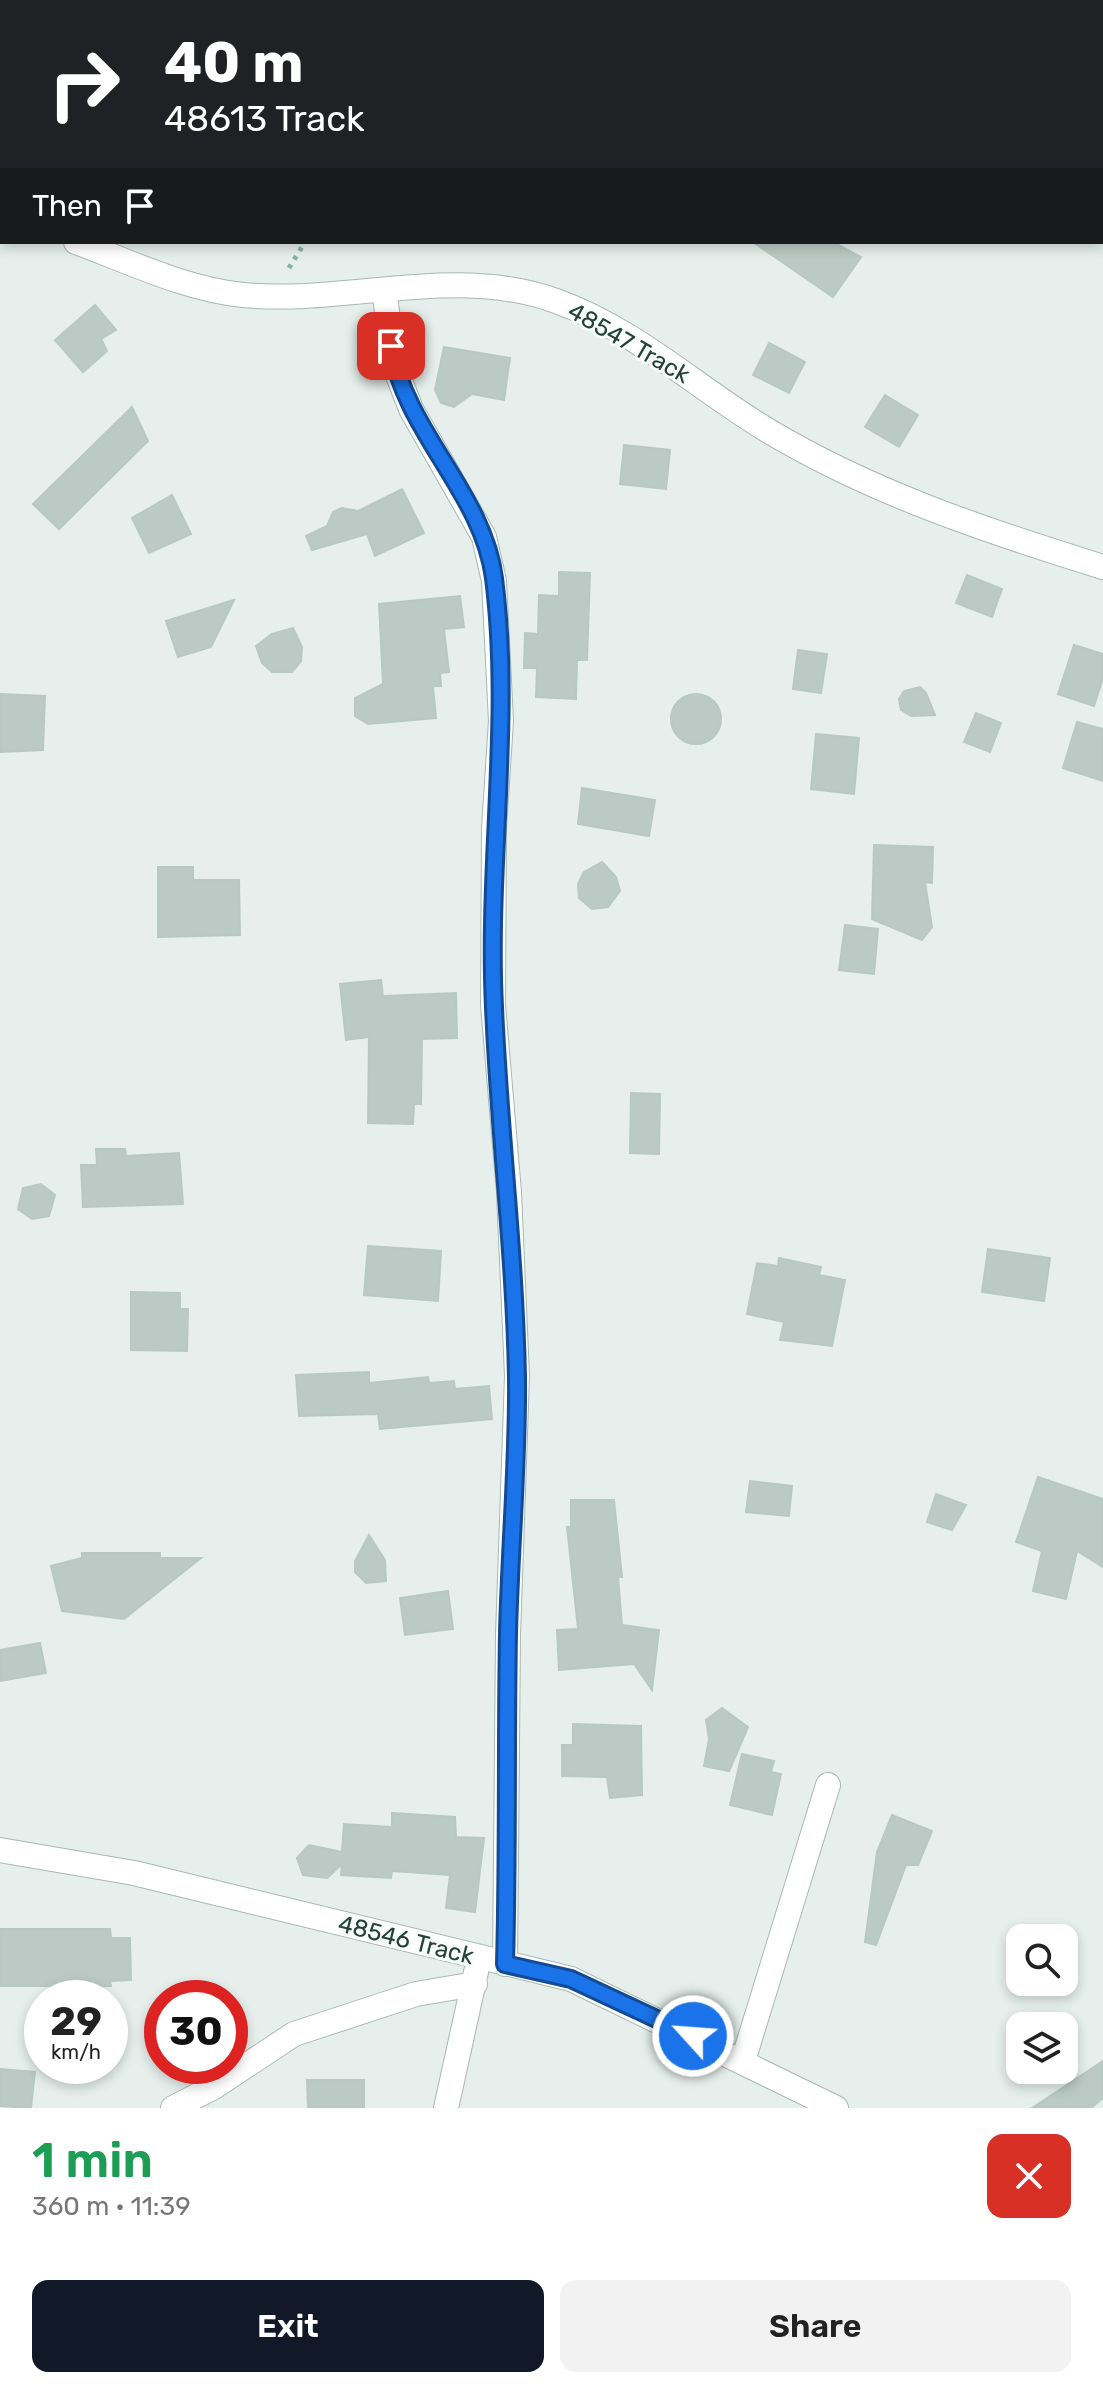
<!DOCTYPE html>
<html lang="en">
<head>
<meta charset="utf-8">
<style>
  :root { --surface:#fff; --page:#f2f2f2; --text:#222; --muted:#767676; --accent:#111827 }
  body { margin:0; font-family:Rubik,sans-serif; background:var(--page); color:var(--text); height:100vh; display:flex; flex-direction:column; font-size:30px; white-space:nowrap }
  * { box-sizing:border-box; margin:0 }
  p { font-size:26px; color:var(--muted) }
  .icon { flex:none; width:44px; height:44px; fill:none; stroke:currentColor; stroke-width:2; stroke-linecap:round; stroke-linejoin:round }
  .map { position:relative; height:2108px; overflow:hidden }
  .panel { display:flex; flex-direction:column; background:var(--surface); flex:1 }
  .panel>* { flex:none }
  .top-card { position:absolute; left:0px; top:0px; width:1104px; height:244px; box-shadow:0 4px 12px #0003; background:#202124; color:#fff; overflow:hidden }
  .buttons { position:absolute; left:1006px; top:1924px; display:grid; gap:16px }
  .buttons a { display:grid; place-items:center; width:72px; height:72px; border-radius:16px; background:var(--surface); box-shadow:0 4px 12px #0003; font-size:40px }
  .speed { position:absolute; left:24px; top:1980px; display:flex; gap:16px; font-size:40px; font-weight:700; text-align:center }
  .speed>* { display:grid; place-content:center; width:104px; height:104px; border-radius:50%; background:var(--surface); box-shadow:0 4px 12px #0003; line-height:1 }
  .speed small { font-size:20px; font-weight:400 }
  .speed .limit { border:12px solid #d22; background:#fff; color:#111 }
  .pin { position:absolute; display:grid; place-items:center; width:68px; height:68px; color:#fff; margin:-34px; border-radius:16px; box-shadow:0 4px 12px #0006 }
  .me { position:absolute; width:88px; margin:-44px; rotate:296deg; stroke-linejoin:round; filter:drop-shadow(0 0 6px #0008) }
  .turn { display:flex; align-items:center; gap:28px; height:168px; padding:0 32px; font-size:36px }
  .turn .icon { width:104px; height:104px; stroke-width:2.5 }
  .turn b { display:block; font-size:56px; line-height:68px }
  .then { display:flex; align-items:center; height:76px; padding:0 32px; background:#0003; gap:16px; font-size:30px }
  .round { display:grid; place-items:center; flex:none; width:84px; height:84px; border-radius:16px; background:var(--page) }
  .overview { display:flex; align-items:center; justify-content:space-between; height:136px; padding:0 32px }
  h1 { font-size:48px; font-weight:600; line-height:60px; color:#1e9e55 }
  .action { display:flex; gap:16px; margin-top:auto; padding:16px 32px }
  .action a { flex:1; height:92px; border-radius:16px; background:var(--accent); color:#fff; font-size:32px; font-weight:600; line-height:92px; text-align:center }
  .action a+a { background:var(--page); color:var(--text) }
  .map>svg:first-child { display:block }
</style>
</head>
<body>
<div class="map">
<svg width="1103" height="2108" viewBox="0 0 1103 2108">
  <rect width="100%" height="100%" fill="#e6efeb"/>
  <g fill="#bbcac4" stroke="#b8c9c2" stroke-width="2">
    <polygon points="753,242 833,242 861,257 833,297"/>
    <polygon points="95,305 116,330 101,339 107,351 83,372 55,340"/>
    <polygon points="769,343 805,362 789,393 753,375"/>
    <polygon points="444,347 510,358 504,400 472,394 454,407 441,403 435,390"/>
    <polygon points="885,395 918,415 899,447 865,427"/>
    <polygon points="132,407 148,441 59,529 33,504"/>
    <polygon points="624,445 670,450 666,489 620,484"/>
    <polygon points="402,489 424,533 375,556 367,534 312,550 306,536 327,526 333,512 342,508 358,511"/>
    <polygon points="172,495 191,534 149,553 132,518"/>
    <polygon points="559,572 590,573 587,660 577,660 576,699 536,697 537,668 524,668 525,633 538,634 539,595 559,596"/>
    <polygon points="967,575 1002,589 992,617 956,603"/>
    <polygon points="460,596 464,627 444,629 449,672 440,673 441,686 433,686 436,718 368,724 355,716 355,698 383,684 379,604"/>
    <polygon points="234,600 211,647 178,657 166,621"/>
    <polygon points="293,628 302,647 301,661 292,672 272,672 262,663 256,646 272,634"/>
    <polygon points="1074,645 1103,654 1103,678 1094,706 1058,694"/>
    <polygon points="798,650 827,654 821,693 793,689"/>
    <polygon points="920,687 926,693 935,715 911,716 901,710 899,699 904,691"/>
    <polygon points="0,694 45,696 43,750 0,752"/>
    <circle cx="696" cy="719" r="25"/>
    <polygon points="976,713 1001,723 990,752 964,742"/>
    <polygon points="1077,722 1103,729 1103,781 1063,768"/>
    <polygon points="816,734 859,738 854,794 811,789"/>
    <polygon points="582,788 655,800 649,836 578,824"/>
    <polygon points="874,845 933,847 932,883 925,882 932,927 922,940 872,919"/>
    <polygon points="602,862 616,877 620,891 608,907 592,909 579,898 578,884 584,872"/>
    <polygon points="158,867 193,867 193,880 239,880 240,935 158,937"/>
    <polygon points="845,925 878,929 874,974 839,970"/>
    <polygon points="381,980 383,996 456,993 457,1038 422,1039 421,1104 414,1104 413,1124 368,1123 369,1037 346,1040 340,984"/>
    <polygon points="631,1093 660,1094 659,1154 630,1153"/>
    <polygon points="96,1149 125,1149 126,1156 179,1153 183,1204 83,1207 81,1165 97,1165"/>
    <polygon points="41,1184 55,1195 49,1216 32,1219 18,1209 23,1188"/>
    <polygon points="368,1246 441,1251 438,1301 364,1295"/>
    <polygon points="988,1249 1050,1258 1044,1301 982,1292"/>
    <polygon points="779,1258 821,1267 819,1275 845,1280 832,1346 780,1340 784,1322 747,1314 757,1263 778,1266"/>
    <polygon points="131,1292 180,1293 180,1309 188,1309 187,1351 131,1350"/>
    <polygon points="369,1372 369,1383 428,1377 429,1383 454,1381 455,1389 489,1386 492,1419 380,1429 378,1414 299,1416 296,1375"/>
    <polygon points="1038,1477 1103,1499 1103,1567 1077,1551 1066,1599 1033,1591 1042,1551 1016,1542"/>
    <polygon points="750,1481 792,1486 789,1516 746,1512"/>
    <polygon points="936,1494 966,1505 952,1530 927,1522"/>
    <polygon points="571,1500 614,1500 622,1577 618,1577 622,1625 659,1630 652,1690 634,1664 559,1670 557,1630 578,1629 567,1527 571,1527"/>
    <polygon points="369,1535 385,1560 386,1581 366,1583 355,1572 355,1561"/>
    <polygon points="82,1553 160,1553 160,1558 201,1558 124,1619 62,1611 51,1566 82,1558"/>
    <polygon points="448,1591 453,1629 405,1635 400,1598"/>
    <polygon points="40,1643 46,1673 0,1681 0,1650"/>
    <polygon points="722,1708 748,1727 729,1771 704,1766 709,1739 706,1720"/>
    <polygon points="573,1724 641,1726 642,1795 610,1798 607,1777 562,1776 562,1745 573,1745"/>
    <polygon points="742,1754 774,1761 771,1772 781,1774 772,1815 730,1805"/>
    <polygon points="392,1813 455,1817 456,1837 484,1838 475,1912 446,1908 450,1875 392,1871 391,1878 341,1875 342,1864 327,1878 303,1875 297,1858 309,1845 342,1852 344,1824 392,1827"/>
    <polygon points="892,1815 932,1831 918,1865 906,1865 876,1945 865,1942 877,1852"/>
    <polygon points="0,1929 110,1929 111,1938 130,1938 131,1980 110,1981 111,1986 0,1986"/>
    <polygon points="1103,2061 1103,2098 1091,2108 1032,2108"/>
    <polygon points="0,2069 35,2072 31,2108 0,2106"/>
    <polygon points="307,2080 364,2080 364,2108 308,2108"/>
  </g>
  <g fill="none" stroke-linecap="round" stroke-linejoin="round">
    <g stroke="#a8b8b2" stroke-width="26">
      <g id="minor">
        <polyline points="384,290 395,368 411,409 484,537 494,581 501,721 494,828 493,1005 509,1192 517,1376 508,1635 505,1964"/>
        <polyline points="0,1850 134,1873 571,1979 836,2108"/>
        <polyline points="743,2061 828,1785"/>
        <polyline points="173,2108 214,2087 294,2034 416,1994 475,1984"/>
        <polyline points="446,2108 476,1972"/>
      </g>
    </g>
    <g stroke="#a8b8b2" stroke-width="26">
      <g id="tertiary">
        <polyline points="0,219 2,220"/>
        <path d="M76,242C130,262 185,289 243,295C347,305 454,264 556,301C635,329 697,388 767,430C872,493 987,531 1103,567"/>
      </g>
    </g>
    <g stroke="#86b3a5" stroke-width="5" stroke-dasharray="4 6" stroke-linecap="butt">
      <polyline points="550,0 557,2"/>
      <polyline points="415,2 418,0"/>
      <polyline points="1102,96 1103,96"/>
      <polyline points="289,268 305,242"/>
    </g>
    <use href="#minor" stroke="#fff" stroke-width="24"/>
    <use href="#tertiary" stroke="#fff" stroke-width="24"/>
  </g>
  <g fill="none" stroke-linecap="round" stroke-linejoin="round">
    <g stroke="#114b97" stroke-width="20">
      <path id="route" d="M391,346C405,432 483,493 494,578C512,720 487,864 494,1007C499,1131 515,1254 517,1378C518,1463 510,1548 508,1633C506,1743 508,1854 505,1964L571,1979L693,2036"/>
    </g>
    <use href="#route" stroke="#1a73e8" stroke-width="14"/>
  </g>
  <g text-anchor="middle" stroke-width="6" stroke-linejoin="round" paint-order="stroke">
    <g font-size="24" fill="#24423a" stroke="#f7fbf9">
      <text transform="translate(629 343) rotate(30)" y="8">48547 Track</text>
      <text transform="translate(406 1940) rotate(14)" y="8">48546 Track</text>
    </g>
  </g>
</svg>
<div class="buttons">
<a><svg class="icon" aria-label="search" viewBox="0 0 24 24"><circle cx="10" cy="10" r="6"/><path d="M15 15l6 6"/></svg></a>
<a><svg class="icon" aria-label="layers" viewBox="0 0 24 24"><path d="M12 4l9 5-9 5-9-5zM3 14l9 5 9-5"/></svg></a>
</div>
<div class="speed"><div>29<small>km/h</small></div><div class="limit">30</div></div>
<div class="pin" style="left:391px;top:346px;background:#d93025"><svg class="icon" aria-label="arrive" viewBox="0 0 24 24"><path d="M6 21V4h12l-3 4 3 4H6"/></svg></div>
<svg class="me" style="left:693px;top:2036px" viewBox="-20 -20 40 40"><circle r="17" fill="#1a73e8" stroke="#fff" stroke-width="3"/><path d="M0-11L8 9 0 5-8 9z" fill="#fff"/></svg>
<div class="top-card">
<div class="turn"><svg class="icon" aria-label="right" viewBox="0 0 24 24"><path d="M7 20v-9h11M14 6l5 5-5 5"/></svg><div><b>40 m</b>48613 Track</div></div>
<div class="then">Then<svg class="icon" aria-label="arrive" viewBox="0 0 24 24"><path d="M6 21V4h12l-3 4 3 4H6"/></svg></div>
</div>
</div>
<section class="panel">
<div class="overview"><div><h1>1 min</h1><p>360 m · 11:39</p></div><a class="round" style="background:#d93025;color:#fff"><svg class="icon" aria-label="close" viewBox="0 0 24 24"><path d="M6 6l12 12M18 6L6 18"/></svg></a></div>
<div class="action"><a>Exit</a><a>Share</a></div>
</section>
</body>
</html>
